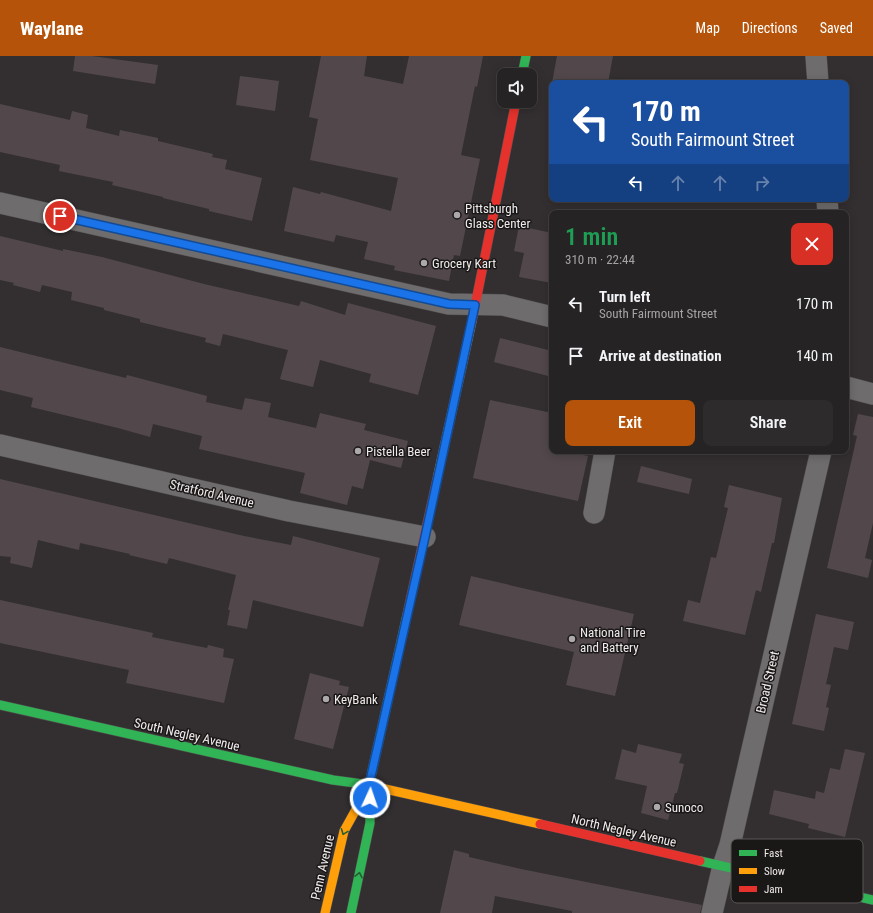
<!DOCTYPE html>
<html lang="en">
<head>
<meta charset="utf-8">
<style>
  :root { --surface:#262324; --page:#2e2b2c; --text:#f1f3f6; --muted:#a4a4a6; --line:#424041; --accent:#b45309 }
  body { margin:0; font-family:"Roboto Condensed",sans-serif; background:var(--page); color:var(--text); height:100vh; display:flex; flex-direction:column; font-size:15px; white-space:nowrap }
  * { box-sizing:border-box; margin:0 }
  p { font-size:13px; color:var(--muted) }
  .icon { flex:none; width:22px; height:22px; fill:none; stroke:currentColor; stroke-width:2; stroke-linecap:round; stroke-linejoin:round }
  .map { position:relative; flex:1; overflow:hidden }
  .panel { position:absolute; left:549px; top:154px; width:300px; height:244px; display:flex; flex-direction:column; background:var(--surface); border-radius:8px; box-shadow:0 2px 10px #0003,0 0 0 1px var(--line) }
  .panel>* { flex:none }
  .guide { position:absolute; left:549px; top:24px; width:300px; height:122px; border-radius:8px; box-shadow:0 2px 10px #0003,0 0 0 1px var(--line); background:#1a4fa0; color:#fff; overflow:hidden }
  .fabs { position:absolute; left:497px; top:12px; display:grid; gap:8px }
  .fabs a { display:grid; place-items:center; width:40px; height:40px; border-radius:8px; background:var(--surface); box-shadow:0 2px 10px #0003,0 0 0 1px var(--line); font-size:20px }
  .pin { position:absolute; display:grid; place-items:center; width:34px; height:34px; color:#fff; margin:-17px; border:2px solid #fff; border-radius:50%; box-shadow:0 1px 4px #0007 }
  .me { position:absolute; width:44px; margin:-22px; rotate:3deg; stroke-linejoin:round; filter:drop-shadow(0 0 3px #0008) }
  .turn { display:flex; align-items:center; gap:14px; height:84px; padding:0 16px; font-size:18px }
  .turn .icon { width:52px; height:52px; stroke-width:2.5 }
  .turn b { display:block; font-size:28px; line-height:34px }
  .lanes { display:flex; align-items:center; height:38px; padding:0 16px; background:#0003; justify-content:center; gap:20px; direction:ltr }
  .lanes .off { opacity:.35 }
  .round { display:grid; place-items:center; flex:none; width:42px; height:42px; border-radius:8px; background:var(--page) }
  .headline { display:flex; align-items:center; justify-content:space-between; height:68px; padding:0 16px }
  h1 { font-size:24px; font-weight:600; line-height:30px; color:#1e9e55 }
  .cta { display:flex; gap:8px; margin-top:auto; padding:8px 16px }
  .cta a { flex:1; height:46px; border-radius:8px; background:var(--accent); color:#fff; font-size:16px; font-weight:600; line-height:46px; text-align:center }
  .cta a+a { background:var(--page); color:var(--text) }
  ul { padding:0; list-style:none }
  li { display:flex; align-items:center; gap:12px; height:52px; padding:0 16px }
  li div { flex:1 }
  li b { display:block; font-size:15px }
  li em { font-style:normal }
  header { display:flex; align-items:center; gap:24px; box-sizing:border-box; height:56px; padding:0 20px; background:var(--accent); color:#fff }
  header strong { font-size:19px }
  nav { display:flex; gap:22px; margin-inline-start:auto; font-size:14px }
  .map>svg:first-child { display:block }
</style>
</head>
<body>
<header>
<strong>Waylane</strong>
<nav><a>Map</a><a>Directions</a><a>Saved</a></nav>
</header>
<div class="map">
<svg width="873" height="857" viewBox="0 0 873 857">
  <rect width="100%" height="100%" fill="#332f30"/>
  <g fill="#52484c">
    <polygon points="75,0 92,0 158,9 155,28 73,15"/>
    <polygon points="321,0 367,0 364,20 403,28 409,0 483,0 477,31 475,30 461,99 480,103 460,200 454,199 449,225 394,214 395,210 364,203 368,186 336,179 334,186 284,175 293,131 320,138 321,136 391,155 398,122 310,104 318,63 309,61"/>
    <polygon points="557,0 613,0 608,27 552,27"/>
    <polygon points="240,20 279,25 275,55 236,49"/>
    <polygon points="0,48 70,64 72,55 88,59 86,72 119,80 120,74 158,82 158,85 213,98 212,101 227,104 225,113 262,122 252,165 209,155 209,153 163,142 163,141 112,129 113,126 59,115 60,109 0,96"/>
    <polygon points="519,170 552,177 552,227 519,221 524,197 514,195"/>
    <polygon points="0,180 63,195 63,193 102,201 204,228 299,250 301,245 345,259 348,247 436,270 418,339 369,326 371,318 320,304 313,331 280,323 288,294 223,278 220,290 205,286 206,282 140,266 140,263 104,254 104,252 71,244 72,236 42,229 40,236 13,229 14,227 0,224"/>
    <polygon points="500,282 552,295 552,321 494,306"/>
    <polygon points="0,291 126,322 127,319 207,340 206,346 242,354 245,342 271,347 268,361 316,372 320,357 366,368 364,374 408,385 401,412 370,404 363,433 352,430 347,449 300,437 305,417 199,393 202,380 153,368 150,381 118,372 31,351 33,342 0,334"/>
    <polygon points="490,344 552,357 552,377 549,392 552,393 552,395 563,395 588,400 578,445 473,422"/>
    <polygon points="858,358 873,361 873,467 865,502 872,504 868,522 827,512 857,380 853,379"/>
    <polygon points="641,410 692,423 689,438 637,426"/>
    <polygon points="0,423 244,480 291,489 293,480 380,502 363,571 253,544 247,573 227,569 230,554 228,554 236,519 169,502 167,508 129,499 130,498 80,487 79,494 38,484 32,512 10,507 11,501 0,500"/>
    <polygon points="729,429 782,442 774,487 772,487 761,536 756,534 745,579 683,565 688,544 700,547 711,501 716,502 728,452 724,451"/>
    <polygon points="471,520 634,558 615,640 566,629 574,596 459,569"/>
    <polygon points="0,544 153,577 152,581 207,592 208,589 224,593 223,601 234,603 224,647 126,627 129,614 0,587"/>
    <polygon points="816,558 854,566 848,594 834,591 826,628 831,629 826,651 829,652 824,675 792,668"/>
    <polygon points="310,617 340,625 339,629 349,631 333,693 294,683"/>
    <polygon points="638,688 682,698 679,707 684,708 677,737 675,737 668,764 641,757 647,730 615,723 622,693 636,697"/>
    <polygon points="845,693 865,697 845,781 808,772 809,768 769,758 774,734 815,743 816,735 824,737 830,712 840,714"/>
    <polygon points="454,794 469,798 469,801 521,813 702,849 700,857 572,857 572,855 495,840 492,857 440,857"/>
  </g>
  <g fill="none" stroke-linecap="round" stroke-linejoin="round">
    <g stroke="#514e4f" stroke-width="22">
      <g id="street">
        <polyline points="816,0 818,27"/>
        <polyline points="827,143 828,157"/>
        <polyline points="0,147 449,248 503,249 552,261"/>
        <polyline points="846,331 873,338"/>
        <polyline points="0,389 289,455 425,481"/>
        <polyline points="594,457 605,395"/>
        <polyline points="712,857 723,810 730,789 821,395"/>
      </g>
    </g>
    <g stroke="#514e4f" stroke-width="10">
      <g id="fast">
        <polyline points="522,19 526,0"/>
        <polyline points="0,649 333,724 363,728"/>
        <polyline points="700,805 873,844"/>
        <polyline points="351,857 370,767 369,729 407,559"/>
      </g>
    </g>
    <g stroke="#514e4f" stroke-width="10">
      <g id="slow">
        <polyline points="438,419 472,265"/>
        <polyline points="363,728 540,768"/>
        <polyline points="325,857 344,775 369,730"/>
      </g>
    </g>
    <g stroke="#514e4f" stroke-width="10">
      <g id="jam">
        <polyline points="472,265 516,45"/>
        <polyline points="407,559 438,419"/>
        <polyline points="540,768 700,805"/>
      </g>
    </g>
    <use href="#street" stroke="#6e6c6c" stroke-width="21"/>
    <use href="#fast" stroke="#30b455" stroke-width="9"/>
    <use href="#slow" stroke="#ff9f0a" stroke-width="9"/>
    <use href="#jam" stroke="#e5322d" stroke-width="9"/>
  </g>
  <defs><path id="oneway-chevron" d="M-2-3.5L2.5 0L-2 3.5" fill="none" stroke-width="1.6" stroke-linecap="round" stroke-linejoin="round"/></defs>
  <g stroke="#245e33">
    <use href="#oneway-chevron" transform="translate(344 776) rotate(111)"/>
    <use href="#oneway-chevron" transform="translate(359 819) rotate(-78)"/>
  </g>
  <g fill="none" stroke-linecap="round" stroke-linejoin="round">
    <g stroke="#114b97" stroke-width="10">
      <polyline id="route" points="60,160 449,248 475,249 425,481 369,729 370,742"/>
    </g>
    <use href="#route" stroke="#1a73e8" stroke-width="7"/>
  </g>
  <g fill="#ada9aa" stroke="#1a1717" stroke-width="1.5">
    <circle cx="457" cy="159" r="4"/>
    <circle cx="424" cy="207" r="4"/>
    <circle cx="358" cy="395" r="4"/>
    <circle cx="572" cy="583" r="4"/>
    <circle cx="326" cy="643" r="4"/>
    <circle cx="657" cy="751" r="4"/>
  </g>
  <g text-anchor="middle" stroke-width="3" stroke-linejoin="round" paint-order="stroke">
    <g font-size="13" fill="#efeaeb" stroke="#1a1717" text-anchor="start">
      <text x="465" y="157">Pittsburgh<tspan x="465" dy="15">Glass Center</tspan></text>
      <text x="432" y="212">Grocery Kart</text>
      <text x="366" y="400">Pistella Beer</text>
      <text x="580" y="581">National Tire<tspan x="580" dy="15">and Battery</tspan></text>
      <text x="334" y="648">KeyBank</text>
      <text x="665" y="756">Sunoco</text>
    </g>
    <g font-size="13" fill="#efeaeb" stroke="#1a1717">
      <text transform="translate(212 437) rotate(13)" y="5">Stratford Avenue</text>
      <text transform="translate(767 626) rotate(-77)" y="5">Broad Street</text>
      <text transform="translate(187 678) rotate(13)" y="5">South Negley Avenue</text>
      <text transform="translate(624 774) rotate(13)" y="5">North Negley Avenue</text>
      <text transform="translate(322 811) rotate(-77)" y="5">Penn Avenue</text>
    </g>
  </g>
  <rect x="731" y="783" width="132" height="64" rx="6" fill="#1a1717" stroke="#5a5657" stroke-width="1"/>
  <rect x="739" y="794" width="18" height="6" fill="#30b455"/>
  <rect x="739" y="812" width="18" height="6" fill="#ff9f0a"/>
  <rect x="739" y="830" width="18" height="6" fill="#e5322d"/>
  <g font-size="11" fill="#efeaeb">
    <text x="764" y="801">Fast</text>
    <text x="764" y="819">Slow</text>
    <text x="764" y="837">Jam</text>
  </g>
</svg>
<div class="fabs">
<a><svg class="icon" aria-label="sound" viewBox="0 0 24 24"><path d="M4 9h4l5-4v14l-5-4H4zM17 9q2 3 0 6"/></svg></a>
</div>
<div class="pin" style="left:60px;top:160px;background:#d93025"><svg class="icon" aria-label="arrive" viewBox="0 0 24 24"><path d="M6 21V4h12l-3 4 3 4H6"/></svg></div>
<svg class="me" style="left:370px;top:742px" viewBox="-20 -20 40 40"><circle r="17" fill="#1a73e8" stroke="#fff" stroke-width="3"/><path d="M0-11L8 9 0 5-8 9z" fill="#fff"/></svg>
<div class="guide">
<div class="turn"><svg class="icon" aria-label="left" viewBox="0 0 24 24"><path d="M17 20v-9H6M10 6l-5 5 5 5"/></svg><div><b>170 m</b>South Fairmount Street</div></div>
<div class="lanes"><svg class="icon" aria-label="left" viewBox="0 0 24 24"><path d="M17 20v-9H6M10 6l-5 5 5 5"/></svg><svg class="icon off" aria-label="ahead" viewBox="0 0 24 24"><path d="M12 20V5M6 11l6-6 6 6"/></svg><svg class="icon off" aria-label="ahead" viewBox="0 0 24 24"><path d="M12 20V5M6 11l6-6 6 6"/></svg><svg class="icon off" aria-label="right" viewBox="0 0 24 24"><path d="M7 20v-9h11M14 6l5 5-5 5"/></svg></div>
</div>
<section class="panel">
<div class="headline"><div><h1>1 min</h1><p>310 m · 22:44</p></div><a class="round" style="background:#d93025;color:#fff"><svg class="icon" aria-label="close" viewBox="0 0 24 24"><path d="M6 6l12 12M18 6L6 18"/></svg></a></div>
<ul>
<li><svg class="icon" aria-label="left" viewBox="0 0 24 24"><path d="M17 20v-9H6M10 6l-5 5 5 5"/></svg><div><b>Turn left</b><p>South Fairmount Street</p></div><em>170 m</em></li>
<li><svg class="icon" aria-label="arrive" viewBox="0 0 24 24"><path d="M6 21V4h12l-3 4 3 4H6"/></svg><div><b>Arrive at destination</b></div><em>140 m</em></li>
</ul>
<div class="cta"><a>Exit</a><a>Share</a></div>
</section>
</div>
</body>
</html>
